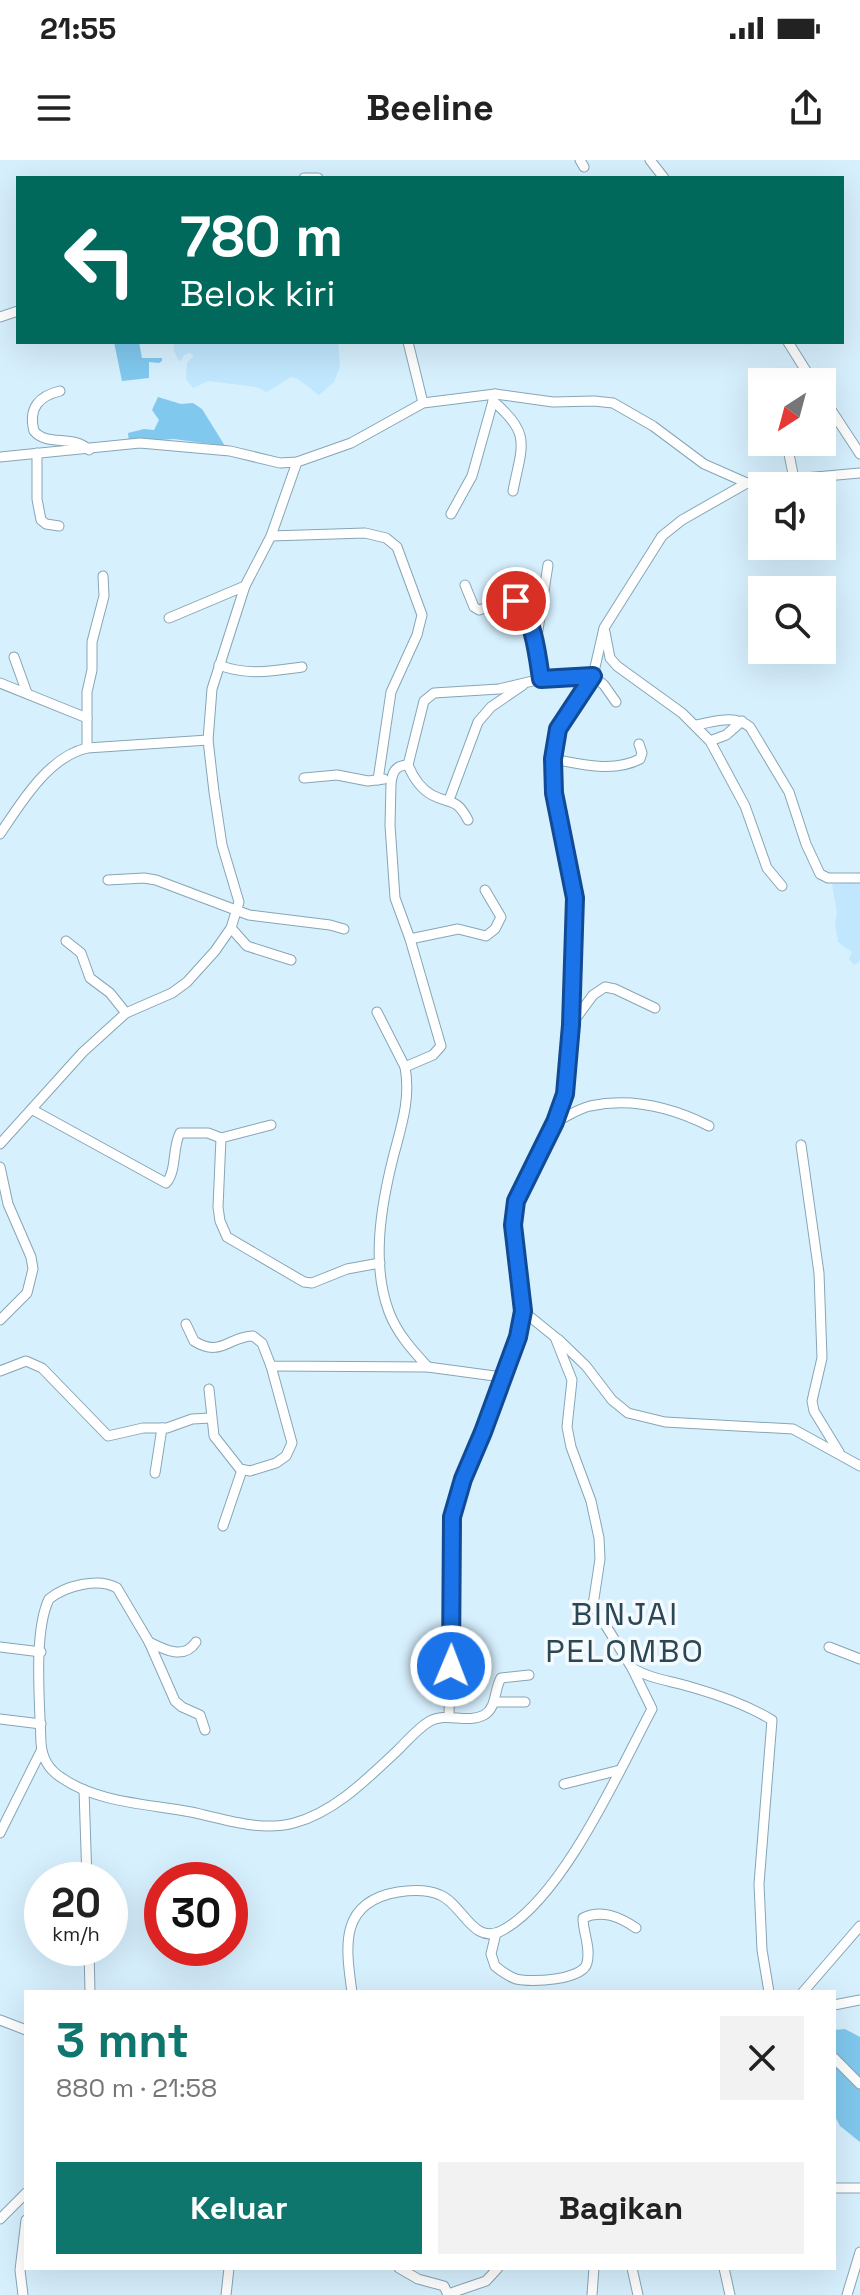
<!DOCTYPE html>
<html lang="id">
<head>
<meta charset="utf-8">
<style>
  :root { --surface:#fff; --page:#f2f2f2; --text:#222; --muted:#767676; --accent:#0f766e }
  body { margin:0; font-family:"Space Grotesk",sans-serif; background:var(--page); color:var(--text); height:100vh; display:flex; flex-direction:column; font-size:30px; white-space:nowrap }
  * { box-sizing:border-box; margin:0 }
  p { font-size:26px; color:var(--muted) }
  .icon { flex:none; width:44px; height:44px; fill:none; stroke:currentColor; stroke-width:2; stroke-linecap:round; stroke-linejoin:round }
  .map { position:relative; flex:1; overflow:hidden }
  .panel { position:absolute; left:24px; top:1830px; width:812px; height:280px; display:flex; flex-direction:column; background:var(--surface); border-radius:0px; box-shadow:0 8px 32px #0002 }
  .panel>* { flex:none }
  .top-card { position:absolute; left:16px; top:16px; width:828px; height:168px; border-radius:0px; box-shadow:0 8px 32px #0002; background:#00695c; color:#fff; overflow:hidden }
  .needle { width:52px; rotate:216deg }
  .controls { position:absolute; left:748px; top:208px; display:grid; gap:16px }
  .controls a { display:grid; place-items:center; width:88px; height:88px; border-radius:0px; background:var(--surface); box-shadow:0 8px 32px #0002; font-size:40px }
  .speed { position:absolute; left:24px; top:1702px; display:flex; gap:16px; font-size:40px; font-weight:700; text-align:center }
  .speed>* { display:grid; place-content:center; width:104px; height:104px; border-radius:50%; background:var(--surface); box-shadow:0 8px 32px #0002; line-height:1 }
  .speed small { font-size:20px; font-weight:400 }
  .speed .limit { border:12px solid #d22; background:#fff; color:#111 }
  .pin { position:absolute; display:grid; place-items:center; width:68px; height:68px; color:#fff; margin:-34px; border:4px solid #fff; border-radius:50%; box-shadow:0 2px 8px #0007 }
  .me { position:absolute; width:88px; margin:-44px; rotate:1deg; stroke-linejoin:round; filter:drop-shadow(0 0 6px #0008) }
  .turn { display:flex; align-items:center; gap:28px; height:168px; padding:0 32px; font-size:36px }
  .turn .icon { width:104px; height:104px; stroke-width:2.5 }
  .turn b { display:block; font-size:56px; line-height:68px }
  .round { display:grid; place-items:center; flex:none; width:84px; height:84px; border-radius:0px; background:var(--page) }
  .head { display:flex; align-items:center; justify-content:space-between; height:136px; padding:0 32px }
  h1 { font-size:48px; font-weight:600; line-height:60px; color:var(--accent) }
  .button { display:flex; gap:16px; margin-top:auto; padding:16px 32px }
  .button a { flex:1; height:92px; border-radius:0px; background:var(--accent); color:#fff; font-size:32px; font-weight:600; line-height:92px; text-align:center }
  .button a+a { background:var(--page); color:var(--text) }
  .status { display:flex; justify-content:space-between; align-items:center; height:56px; padding:0 40px; background:var(--surface); direction:ltr }
  .status svg { height:22px; fill:currentColor }
  header { display:flex; justify-content:space-between; align-items:center; height:104px; padding:0 32px; background:var(--surface); font-size:36px; font-weight:600 }
  .map>svg:first-child { display:block }
</style>
</head>
<body>
<div class="status"><b>21:55</b><svg viewBox="0 0 49 12"><path d="M0 12V9h3v3zM5 12V6h3v6zM10 12V3h3v9zM15 12V0h3v12zM26 1h20v11H26zM47 4h2v5h-2z"/></svg></div>
<header><svg class="icon" aria-label="menu" viewBox="0 0 24 24"><path d="M4 6h16M4 12h16M4 18h16"/></svg>Beeline<svg class="icon" aria-label="share" viewBox="0 0 24 24"><path d="M12 15V3M7 8l5-5 5 5M5 13v7h14v-7"/></svg></header>
<div class="map">
<svg width="860" height="2135" viewBox="0 0 860 2135">
  <rect width="100%" height="100%" fill="#d7f0fe"/>
  <g fill="#c0e7fd">
    <polygon points="174,182 338,182 340,206 334,222 319,235 298,219 291,217 267,232 256,227 208,221 193,228 186,219 187,203 194,195 189,193 184,195 181,201 178,200 174,191"/>
    <polygon points="860,722 860,801 854,805 849,799 852,792 838,782 835,763 837,753 832,724"/>
  </g>
  <g fill="#80c8ee">
    <polygon points="114,182 139,182 142,198 162,198 162,201 159,203 149,202 149,218 122,221"/>
    <polygon points="158,237 181,244 193,243 202,249 225,286 174,279 129,282 128,273 144,269 154,270 159,260 152,250"/>
    <polygon points="845,1869 860,1877 860,1982 840,1966 834,1954 834,1870"/>
  </g>
  <g fill="none" stroke-linecap="round" stroke-linejoin="round">
    <g stroke="#87a5b5" stroke-width="11">
      <g id="minor">
        <polyline points="580,0 584,7"/>
        <polyline points="650,0 664,18"/>
        <polyline points="304,18 318,18"/>
        <polyline points="0,157 18,151"/>
        <polyline points="408,182 423,243"/>
        <polyline points="788,182 813,222"/>
        <path d="M60,231C39,236 28,248 34,271C47,287 74,274 89,290"/>
        <polyline points="822,236 860,294"/>
        <path d="M493,241C532,274 522,285 513,331"/>
        <polyline points="787,284 794,319"/>
        <polyline points="37,293 37,339 41,360 46,364 59,366"/>
        <polyline points="0,297 140,283 230,291 280,303 297,302 351,283 423,243 495,234 553,242 594,241 613,243 653,266 704,304 747,323"/>
        <polyline points="451,354 472,316 495,234"/>
        <polyline points="271,376 365,373 386,378 397,387 422,455 417,475 391,532 378,620"/>
        <polyline points="465,425 474,447 479,450 510,440 520,443 536,483"/>
        <polyline points="169,458 245,426"/>
        <polyline points="605,472 610,498 617,506 682,553 710,581 745,646 767,708 782,726"/>
        <polyline points="14,497 27,533"/>
        <path d="M219,505C247,516 273,511 302,507"/>
        <polyline points="541,519 536,483 548,405"/>
        <polyline points="0,523 87,558 87,588 208,580"/>
        <polyline points="87,558 87,532 92,510 92,482 104,436 103,416"/>
        <path d="M696,565C714,562 734,554 750,567L789,632L806,684L820,714L828,718H860"/>
        <polyline points="710,581 726,575 742,561"/>
        <path d="M553,599C581,604 613,613 640,599L642,593L639,584"/>
        <path d="M408,605C395,605 392,613 391,624L390,665L395,738L410,779L441,886L433,895L405,907C411,939 401,967 393,998C381,1046 371,1104 389,1152C397,1173 412,1190 428,1207"/>
        <polyline points="304,618 337,615 368,621 384,619"/>
        <polyline points="449,640 478,562 491,547 523,525"/>
        <path d="M468,660C456,637 451,645 432,635C421,629 413,617 408,605L424,541L434,533L499,529L541,519L593,516L604,525L616,542"/>
        <path d="M0,674C21,643 48,597 87,588"/>
        <polyline points="108,720 144,718 156,720 249,755 330,765 344,769"/>
        <polyline points="231,768 247,786 291,800"/>
        <polyline points="410,779 458,769 486,776 495,769 501,757 485,730"/>
        <polyline points="66,781 81,793 90,818 110,833 126,853"/>
        <polyline points="377,852 405,907"/>
        <polyline points="571,865 593,835 605,827 615,829 655,848"/>
        <path d="M33,950L166,1023C177,1011 172,988 180,973H208L221,978"/>
        <path d="M555,962C566,957 578,949 590,946C632,937 671,947 709,966"/>
        <polyline points="271,965 221,978 218,1047 220,1061 227,1077 304,1122 312,1123 347,1109 380,1103"/>
        <polyline points="0,984 83,892 126,853 172,833 187,822 215,791 231,768 239,742 222,685 214,632 208,580 212,529 245,426 271,376 297,302"/>
        <polyline points="801,985 819,1113 822,1198 812,1241 814,1251 839,1292"/>
        <polyline points="0,1007 8,1044 31,1097 33,1109 27,1133 0,1160"/>
        <path d="M186,1164L194,1181C221,1198 229,1176 253,1176L262,1183L271,1206L428,1207L502,1217"/>
        <polyline points="558,1179 586,1206 612,1240 628,1253 665,1262 793,1269 860,1306"/>
        <polyline points="0,1211 26,1201 42,1208 108,1276 143,1268 167,1268 192,1259 211,1258"/>
        <polyline points="209,1229 214,1276 240,1309 250,1311 276,1303 286,1296 292,1283 271,1206"/>
        <polyline points="155,1313 162,1268"/>
        <polyline points="223,1366 242,1310"/>
        <path d="M149,1482C165,1490 184,1500 196,1482"/>
        <polyline points="0,1487 41,1492"/>
        <polyline points="829,1487 860,1499"/>
        <path d="M632,1508C653,1520 669,1520 691,1527C719,1535 747,1545 772,1560L759,1724L762,1790L769,1832"/>
        <polyline points="494,1542 525,1542"/>
        <polyline points="449,1557 452,1357 463,1319 483,1272 518,1177 523,1151 513,1065 516,1041 555,962 565,934 571,865 575,738 554,633 555,580 562,562 593,516 604,468 662,376 682,360 747,323 860,313"/>
        <polyline points="0,1559 41,1564"/>
        <path d="M205,1570L200,1555L182,1547L175,1541L149,1482L117,1428C98,1417 65,1426 49,1439C33,1472 40,1545 41,1583C42,1598 49,1610 62,1618C98,1643 149,1644 191,1652C224,1659 260,1672 294,1663C335,1652 368,1618 398,1590C408,1580 418,1568 430,1561C447,1552 467,1564 484,1555C497,1548 494,1529 501,1518L529,1515"/>
        <polyline points="564,1624 620,1610"/>
        <polyline points="84,1630 87,1720"/>
        <polyline points="0,1673 41,1591"/>
        <path d="M496,1773L491,1794L495,1806C501,1811 508,1816 516,1819C531,1823 583,1820 587,1803C591,1787 583,1773 583,1758C602,1749 620,1757 636,1768"/>
        <polyline points="89,1788 90,1832"/>
        <path d="M352,1832C345,1784 340,1742 398,1732C411,1730 427,1729 440,1735C463,1744 473,1787 503,1770C563,1737 619,1611 652,1549L632,1508L593,1445L600,1399L599,1378L591,1341L571,1287L567,1267L572,1220L555,1177L523,1151"/>
        <polyline points="803,1832 860,1766"/>
        <polyline points="834,1845 860,1840"/>
        <polyline points="0,1860 26,1870"/>
        <polyline points="834,1898 860,1924"/>
        <polyline points="834,2028 860,2028"/>
        <polyline points="0,2059 26,2033"/>
        <polyline points="399,2108 418,2119 444,2126 448,2135"/>
        <polyline points="632,2108 638,2135"/>
        <polyline points="724,2108 730,2135"/>
        <polyline points="448,2134 486,2121 498,2108"/>
        <polyline points="23,2135 20,2110 26,2060"/>
        <polyline points="226,2135 229,2108"/>
        <polyline points="592,2135 594,2108"/>
        <polyline points="847,2135 860,2092"/>
      </g>
    </g>
    <use href="#minor" stroke="#fff" stroke-width="9"/>
  </g>
  <g fill="none" stroke-linecap="round" stroke-linejoin="round">
    <g stroke="#114b97" stroke-width="20">
      <path id="route" d="M451,1506L452,1357L463,1319L483,1272L518,1177L523,1151L513,1065L516,1041L555,962L565,934L571,865L575,738L554,633L553,599L558,569L593,516L541,519C538,498 533,454 516,441"/>
    </g>
    <use href="#route" stroke="#1a73e8" stroke-width="14"/>
  </g>
  <g text-anchor="middle" stroke-width="7" stroke-linejoin="round" paint-order="stroke">
    <g font-size="32" letter-spacing="2" fill="#2b4654" stroke="#f4fafe">
      <text x="625" y="1465">BINJAI<tspan x="625" dy="37">PELOMBO</tspan></text>
    </g>
  </g>
</svg>
<div class="controls">
<a><svg class="needle" viewBox="-14 -14 28 28"><path d="M0-13l5 13h-10z" fill="#e53935"/><path d="M0 13l5-13h-10z" fill="#767676"/></svg></a>
<a><svg class="icon" aria-label="sound" viewBox="0 0 24 24"><path d="M4 9h4l5-4v14l-5-4H4zM17 9q2 3 0 6"/></svg></a>
<a><svg class="icon" aria-label="search" viewBox="0 0 24 24"><circle cx="10" cy="10" r="6"/><path d="M15 15l6 6"/></svg></a>
</div>
<div class="speed"><div>20<small>km/h</small></div><div class="limit">30</div></div>
<div class="pin" style="left:516px;top:441px;background:#d93025"><svg class="icon" aria-label="arrive" viewBox="0 0 24 24"><path d="M6 21V4h12l-3 4 3 4H6"/></svg></div>
<svg class="me" style="left:451px;top:1506px" viewBox="-20 -20 40 40"><circle r="17" fill="#1a73e8" stroke="#fff" stroke-width="3"/><path d="M0-11L8 9 0 5-8 9z" fill="#fff"/></svg>
<div class="top-card">
<div class="turn"><svg class="icon" aria-label="left" viewBox="0 0 24 24"><path d="M17 20v-9H6M10 6l-5 5 5 5"/></svg><div><b>780 m</b>Belok kiri</div></div>
</div>
<section class="panel">
<div class="head"><div><h1>3 mnt</h1><p>880 m · 21:58</p></div><a class="round"><svg class="icon" aria-label="close" viewBox="0 0 24 24"><path d="M6 6l12 12M18 6L6 18"/></svg></a></div>
<div class="button"><a>Keluar</a><a>Bagikan</a></div>
</section>
</div>
</body>
</html>
